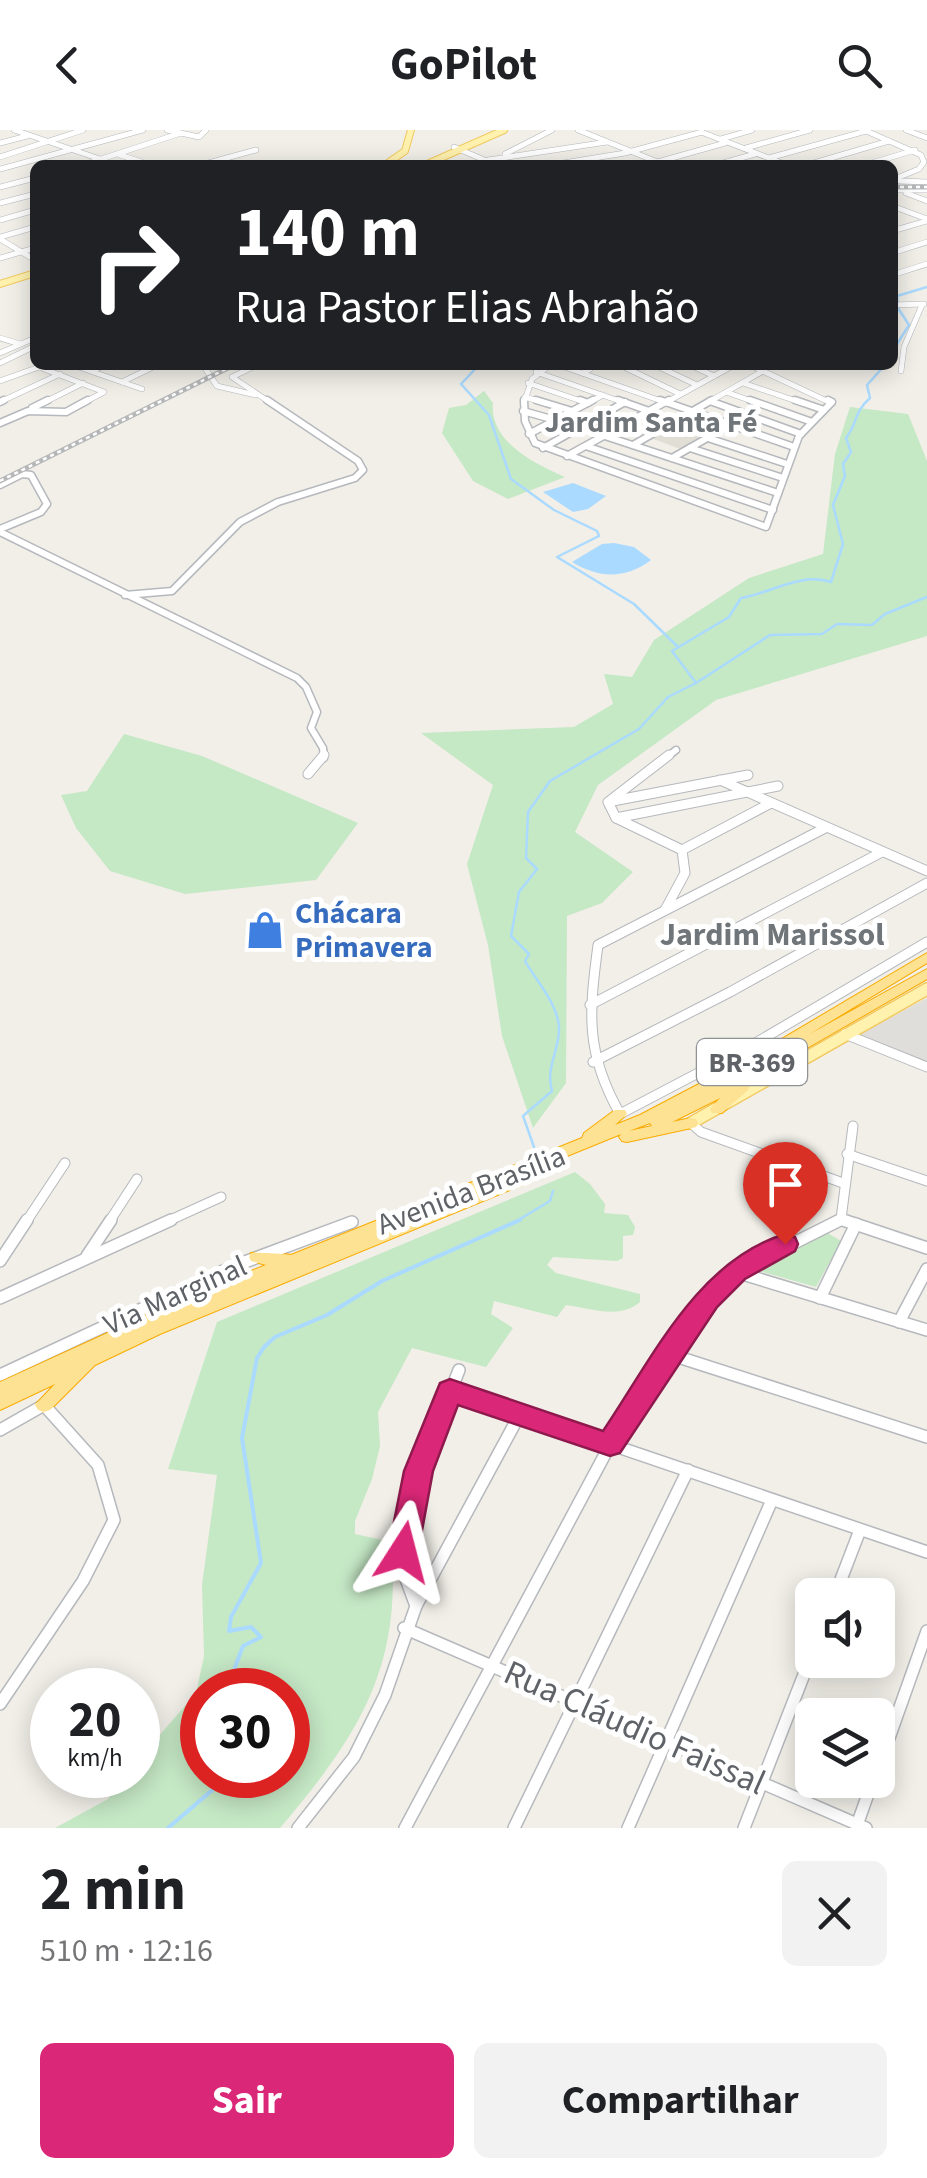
<!DOCTYPE html>
<html lang="pt">
<head>
<meta charset="utf-8">
<style>
  :root { --surface:#fff; --page:#f2f2f2; --text:#202124; --muted:#757577; --accent:#db2777 }
  body { margin:0; font-family:"Source Sans 3",sans-serif; background:var(--page); color:var(--text); height:100vh; display:flex; flex-direction:column; font-size:38px; white-space:nowrap }
  * { box-sizing:border-box; margin:0 }
  p { font-size:32px; color:var(--muted) }
  .icon { flex:none; width:55px; height:55px; fill:none; stroke:currentColor; stroke-width:2; stroke-linecap:round; stroke-linejoin:round }
  .map { position:relative; height:1698px; overflow:hidden }
  .drawer { display:flex; flex-direction:column; background:var(--surface); flex:1 }
  .drawer>* { flex:none }
  .top-card { position:absolute; left:30px; top:30px; width:868px; height:210px; border-radius:15px; box-shadow:0 5px 25px #0003; background:#202124; color:#fff; overflow:hidden }
  .fabs { position:absolute; left:795px; top:1448px; display:grid; gap:20px }
  .fabs a { display:grid; place-items:center; width:100px; height:100px; border-radius:15px; background:var(--surface); box-shadow:0 5px 25px #0003; font-size:50px }
  .speed { position:absolute; left:30px; top:1538px; display:flex; gap:20px; font-size:50px; font-weight:700; text-align:center }
  .speed>* { display:grid; place-content:center; width:130px; height:130px; border-radius:50%; background:var(--surface); box-shadow:0 5px 25px #0003; line-height:1 }
  .speed small { font-size:25px; font-weight:400 }
  .speed .limit { border:15px solid #d22; background:#fff; color:#111 }
  .pin { position:absolute; display:grid; place-items:center; width:85px; height:85px; color:#fff; margin:-102px -42px; border-radius:50% 50% 50% 0; rotate:-45deg; box-shadow:0 0 10px #0007 }
  .pin .icon { rotate:45deg }
  .me { position:absolute; width:110px; margin:-55px; rotate:9deg; stroke-linejoin:round; filter:drop-shadow(0 0 8px #0008) }
  .turn { display:flex; align-items:center; gap:35px; height:210px; padding:0 40px; font-size:45px }
  .turn .icon { width:130px; height:130px; stroke-width:2.5 }
  .turn b { display:block; font-size:70px; line-height:85px }
  .round { display:grid; place-items:center; flex:none; width:105px; height:105px; border-radius:15px; background:var(--page) }
  .headline { display:flex; align-items:center; justify-content:space-between; height:170px; padding:0 40px }
  h1 { font-size:60px; font-weight:700; line-height:75px }
  .cta { display:flex; gap:20px; margin-top:auto; padding:20px 40px }
  .cta a { flex:1; height:115px; border-radius:15px; background:var(--accent); color:#fff; font-size:40px; font-weight:700; line-height:115px; text-align:center }
  .cta a+a { background:var(--page); color:var(--text) }
  header { display:flex; justify-content:space-between; align-items:center; height:130px; padding:0 40px; background:var(--surface); font-size:45px; font-weight:700 }
  .map>svg:first-child { display:block }
</style>
</head>
<body>
<header><svg class="icon" aria-label="back" viewBox="0 0 24 24"><path d="M15 5l-7 7 7 7"/></svg>GoPilot<svg class="icon" aria-label="search" viewBox="0 0 24 24"><circle cx="10" cy="10" r="6"/><path d="M15 15l6 6"/></svg></header>
<div class="map">
<svg width="927" height="1698" viewBox="0 0 927 1698">
  <rect width="100%" height="100%" fill="#f1efe8"/>
  <polygon fill="#e0deda" points="927,868 927,933 857,906"/>
  <polygon fill="#e1ded6" points="691,287 719,296 680,319 651,308"/>
  <g fill="#c5e8c5" fill-rule="evenodd">
    <path d="M484,261L493,273C489,312 536,334 565,347L508,369L473,351L442,303L449,278L466,275Z"/>
    <polygon points="850,277 908,284 927,331 927,506 716,570 598,655 575,702 633,742 602,773 567,786 566,953 533,998 502,906 488,815 467,734 493,655 421,603 574,597 613,574 604,544 632,547 654,510 749,448 823,424 835,324"/>
    <polygon points="124,604 202,626 358,693 316,750 185,764 110,741 76,698 61,665 87,661"/>
    <path d="M575,1042L590,1054L605,1074L604,1083L628,1085L635,1097L633,1105L623,1106V1128L617,1131L553,1127L547,1135L556,1143L640,1164V1172C619,1190 591,1178 566,1175L557,1187L494,1171L491,1184L513,1198L486,1237L412,1218L378,1282L380,1316L372,1349L355,1391V1404L391,1412C403,1538 358,1606 280,1698H55L108,1669L124,1645H138V1630L196,1563L204,1526L202,1455L217,1345L168,1339L217,1192ZM202,1560H288V1645H202Z"/>
    <polygon points="826,1102 841,1111 816,1157 752,1139"/>
  </g>
  <g fill="#aadaff">
    <polygon points="573,353 606,366 588,379 573,382 543,362"/>
    <path d="M614,413L634,417L651,430C625,449 600,449 572,432L602,414Z"/>
  </g>
  <g fill="none" stroke-linecap="round" stroke-linejoin="round">
    <g stroke="#aadaff" stroke-width="2.5">
      <polyline points="892,222 909,195 898,178 897,166 927,157"/>
      <polyline points="479,235 461,254 489,285 511,349 554,380 597,401 599,406 557,427 634,474 677,516"/>
      <polyline points="696,553 770,505 822,504 837,494 872,495 885,484 927,467"/>
      <path d="M534,1017L523,986L552,961C545,937 560,920 559,897C557,872 536,851 525,831L529,824L511,806L519,762L537,739L526,728L528,682L550,651L639,599L668,567L696,553L672,521L729,487L741,468C772,463 800,442 831,452L843,414L833,375L845,346L843,334L851,322L846,308C858,293 853,283 870,268L867,255L885,235"/>
      <polyline points="515,1092 550,1071 553,1061"/>
    </g>
    <g stroke="#aadaff" stroke-width="4">
      <polyline points="236,1560 235,1537 243,1516 261,1507 251,1497 229,1501 231,1487 261,1433 242,1308 257,1228 264,1217 275,1207 327,1185 382,1151 520,1090"/>
      <polyline points="168,1698 217,1656 220,1645"/>
    </g>
    <g stroke="#b5b8bc" stroke-width="6">
      <g id="minor-far3">
        <polyline points="14,0 100,29"/>
        <polyline points="167,0 199,7 206,0"/>
        <polyline points="578,0 665,35"/>
        <polyline points="864,0 921,25 924,32 919,39 892,50"/>
        <polyline points="906,0 927,8"/>
        <polyline points="701,2 787,35"/>
        <polyline points="721,9 752,0"/>
        <polyline points="0,13 27,6"/>
        <polyline points="454,17 496,35"/>
        <polyline points="746,18 810,0"/>
        <polyline points="505,24 552,0"/>
        <polyline points="120,25 151,35"/>
        <polyline points="0,27 83,0"/>
        <polyline points="769,28 866,1"/>
        <polyline points="488,30 607,12"/>
        <polyline points="83,35 181,3"/>
        <polyline points="201,35 256,20"/>
        <polyline points="551,35 625,23 702,2"/>
        <polyline points="647,35 725,13"/>
        <polyline points="716,35 755,24"/>
        <polyline points="807,35 889,11"/>
        <polyline points="865,35 915,20"/>
        <polyline points="0,39 143,0"/>
        <polyline points="900,51 927,52"/>
        <polyline points="0,57 35,48"/>
        <polyline points="892,60 927,60"/>
        <polyline points="906,63 927,71"/>
        <polyline points="0,73 35,64"/>
        <polyline points="892,76 927,89"/>
        <polyline points="0,90 35,80"/>
        <polyline points="892,101 927,91"/>
        <polyline points="0,107 35,97"/>
        <polyline points="0,109 35,130"/>
        <polyline points="892,123 927,112"/>
        <polyline points="0,128 35,118"/>
        <polyline points="892,145 927,134"/>
        <polyline points="892,175 924,174"/>
        <polyline points="0,208 20,214"/>
        <polyline points="0,223 35,208"/>
        <polyline points="0,233 35,216"/>
        <polyline points="73,235 142,259"/>
        <polyline points="203,235 217,256 256,265"/>
        <polyline points="257,235 232,247 271,273"/>
        <polyline points="559,235 667,273"/>
        <polyline points="620,235 680,264"/>
        <polyline points="655,235 697,255"/>
        <polyline points="690,235 714,246"/>
        <polyline points="750,235 831,273"/>
        <polyline points="92,241 105,235"/>
        <polyline points="901,241 904,217 922,175"/>
        <polyline points="536,242 625,273"/>
        <polyline points="583,243 590,239 584,235"/>
        <polyline points="0,251 39,237 104,262 83,273"/>
        <polyline points="122,252 157,235"/>
        <polyline points="528,253 587,273"/>
        <polyline points="743,253 802,273"/>
        <polyline points="726,262 757,273"/>
        <polyline points="525,267 545,273"/>
        <polyline points="710,271 715,273"/>
        <polyline points="0,272 60,244"/>
        <polyline points="43,273 83,253"/>
        <polyline points="524,273 532,249 550,235"/>
        <polyline points="588,273 603,265"/>
        <polyline points="665,273 734,235"/>
        <polyline points="707,273 763,241"/>
      </g>
    </g>
    <g stroke="#b5b8bc" stroke-width="9">
      <g id="minor-far2">
        <polyline points="524,270 525,291 535,313 766,397 799,306 832,272 828,270"/>
        <polyline points="536,270 572,281"/>
        <polyline points="580,270 588,273"/>
        <polyline points="618,270 649,281"/>
        <polyline points="660,270 794,317"/>
        <polyline points="750,270 812,292"/>
        <polyline points="795,270 824,280"/>
        <polyline points="710,271 801,304"/>
        <polyline points="0,272 4,270"/>
        <polyline points="32,278 48,270"/>
        <polyline points="523,281 555,290"/>
        <polyline points="0,293 28,281 66,282 88,270"/>
        <polyline points="529,304 593,270"/>
        <polyline points="605,306 778,363"/>
        <polyline points="708,308 787,334"/>
        <polyline points="633,315 712,270"/>
        <polyline points="586,316 773,380"/>
        <polyline points="543,318 625,272"/>
        <polyline points="690,318 783,348"/>
        <polyline points="567,326 669,270"/>
        <polyline points="672,328 730,295"/>
        <polyline points="0,355 22,344 31,345 47,374 41,382 0,399"/>
        <polyline points="0,402 297,548 306,557 317,582 311,598 323,618 324,628"/>
        <polyline points="125,465 172,461 240,392 278,372 355,348 363,340 358,331 267,270"/>
        <polyline points="666,628 676,620"/>
      </g>
    </g>
    <g stroke="#b5b8bc" stroke-width="11">
      <g id="minor-far1">
        <polyline points="308,644 324,625"/>
        <polyline points="720,650 927,741"/>
        <polyline points="613,671 748,645"/>
        <polyline points="616,688 778,656"/>
        <path d="M825,698L598,815C589,883 585,922 620,984L759,911L927,812"/>
        <polyline points="682,720 771,673"/>
        <polyline points="665,780 685,743 682,720 616,688 608,672 669,625"/>
        <polyline points="590,875 882,722"/>
        <polyline points="845,904 927,937"/>
        <polyline points="593,932 730,862 927,753"/>
        <polyline points="691,993 701,1002 843,1053"/>
        <polyline points="847,1024 927,1051"/>
        <polyline points="841,1089 850,1092"/>
        <polyline points="26,1092 65,1033"/>
        <polyline points="109,1092 137,1049"/>
        <polyline points="166,1092 221,1067"/>
        <polyline points="835,1092 841,1089 853,996"/>
      </g>
    </g>
    <g stroke="#b5b8bc" stroke-width="14">
      <g id="minor">
        <polyline points="843,1090 927,1118"/>
        <polyline points="87,1126 111,1090"/>
        <polyline points="0,1131 27,1090"/>
        <polyline points="736,1142 927,1200"/>
        <polyline points="0,1168 171,1090"/>
        <polyline points="820,1168 856,1094"/>
        <polyline points="899,1192 927,1139"/>
        <polyline points="672,1225 927,1307"/>
        <polyline points="0,1245 234,1136 352,1092"/>
        <polyline points="450,1260 927,1422"/>
        <polyline points="0,1300 44,1275 98,1335 114,1390 83,1451 0,1574"/>
        <polyline points="835,1465 860,1400"/>
        <polyline points="416,1476 520,1284"/>
        <polyline points="404,1498 866,1698"/>
        <polyline points="878,1639 927,1501"/>
        <polyline points="857,1695 873,1650"/>
        <polyline points="298,1698 354,1627 385,1565 416,1476 406,1449 403,1420 413,1357 459,1240"/>
        <polyline points="405,1698 610,1315 707,1170 736,1142 840,1090"/>
        <polyline points="514,1698 688,1340"/>
        <polyline points="628,1698 772,1370"/>
        <polyline points="744,1698 812,1524"/>
      </g>
    </g>
    <g stroke="#f2c960" stroke-width="8">
      <g id="major-far1">
        <polyline points="385,35 405,21 411,0"/>
        <polyline points="425,35 504,0"/>
        <polyline points="0,154 35,143"/>
      </g>
    </g>
    <g stroke="#f2c960" stroke-width="14">
      <polyline id="major" points="691,993 927,859"/>
    </g>
    <g stroke="#f9ab00" stroke-width="2">
      <path id="highway" d="M927,823V833L808,905L927,839V849L748,952L750,956L748,960L722,983H712L710,979L720,968L672,992L691,988L696,989L698,993L696,997L627,1012L622,1011L619,1007L621,1004L518,1046L525,1051L522,1055L160,1204L95,1235L50,1280L44,1282L38,1280L35,1275L55,1254L0,1280V1252L193,1164L266,1135L251,1131L249,1127L251,1123C255,1122 287,1124 291,1125L582,1008L584,1003L615,980H625L627,984L615,995L640,985L758,923ZM650,993L652,996L629,1001Z"/>
    </g>
    <use href="#minor-far3" stroke="#fff" stroke-width="5"/>
    <use href="#minor-far2" stroke="#fff" stroke-width="6"/>
    <use href="#minor-far1" stroke="#fff" stroke-width="9"/>
    <use href="#minor" stroke="#fff" stroke-width="11"/>
    <use href="#major-far1" stroke="#fff2af" stroke-width="6"/>
    <use href="#major" stroke="#fff2af" stroke-width="11"/>
    <use href="#highway" fill="#fde293" fill-rule="evenodd"/>
    <g stroke="#b6b7b8" stroke-width="5">
      <g id="rail">
        <polyline points="892,57 927,57"/>
        <polyline points="0,351 234,235"/>
      </g>
    </g>
    <use href="#rail" stroke="#fff" stroke-width="2.5" stroke-dasharray="4" stroke-linecap="butt"/>
  </g>
  <path fill="#db2777" stroke="#8e194d" stroke-width="2.5" d="M785,1104L795,1107L798,1114L795,1121L745,1149L717,1177L620,1323L610,1326L458,1275L433,1341L418,1422L414,1431L403,1435L392,1431L388,1422L404,1341L440,1253L450,1249L603,1301C652,1229 697,1131 785,1104Z"/>
  <defs>
    <g id="shop-bare" transform="scale(3)"><path d="M-5-2.5h2.3a2.7 3.5 0 0 1 5.4 0H5L5.5 6h-11ZM-1.5-2.5h3a1.5 2.3 0 0 0-3 0Z" fill="#3f7fe0" stroke="#fff" stroke-width="2.5" paint-order="stroke"/></g>
  </defs>
  <g fill-rule="evenodd">
    <use href="#shop-bare" x="265" y="800"/>
  </g>
  <g text-anchor="middle" stroke-width="10" stroke-linejoin="round" paint-order="stroke">
    <rect fill="#fff" stroke="#8f9295" stroke-width="2.5" x="697" y="909" width="110" height="46" rx="8"/>
    <g font-size="28" font-weight="bold" fill="#5f6368">
      <text x="752" y="942">BR-369</text>
    </g>
    <g font-size="30" font-weight="bold" fill="#70757a" stroke="#fff">
      <text x="651" y="302">Jardim Santa Fé</text>
    </g>
    <g font-size="30" font-weight="bold" fill="#366cbe" stroke="#fff" text-anchor="start">
      <text x="295" y="793">Chácara<tspan x="295" dy="34">Primavera</tspan></text>
    </g>
    <g font-size="30" fill="#5f6368" stroke="#fff">
      <text transform="translate(471 1060) rotate(-21)" y="10">Avenida Brasília</text>
      <text transform="translate(175 1165) rotate(-24)" y="10">Via Marginal</text>
    </g>
    <g font-size="32" font-weight="bold" fill="#70757a" stroke="#fff">
      <text x="772" y="815">Jardim Marissol</text>
    </g>
    <g font-size="35" fill="#5f6368" stroke="#fff">
      <text transform="translate(635 1597) rotate(24)" y="12">Rua Cláudio Faissal</text>
    </g>
  </g>
</svg>
<div class="fabs">
<a><svg class="icon" aria-label="sound" viewBox="0 0 24 24"><path d="M4 9h4l5-4v14l-5-4H4zM17 9q2 3 0 6"/></svg></a>
<a><svg class="icon" aria-label="layers" viewBox="0 0 24 24"><path d="M12 4l9 5-9 5-9-5zM3 14l9 5 9-5"/></svg></a>
</div>
<div class="speed"><div>20<small>km/h</small></div><div class="limit">30</div></div>
<div class="pin" style="left:785px;top:1114px;background:#d93025"><svg class="icon" aria-label="arrive" viewBox="0 0 24 24"><path d="M6 21V4h12l-3 4 3 4H6"/></svg></div>
<svg class="me" style="left:403px;top:1422px" viewBox="-20 -20 40 40"><path d="M0-17L14 15 0 8-14 15z" fill="#db2777" stroke="#fff" stroke-width="4"/></svg>
<div class="top-card">
<div class="turn"><svg class="icon" aria-label="right" viewBox="0 0 24 24"><path d="M7 20v-9h11M14 6l5 5-5 5"/></svg><div><b>140 m</b>Rua Pastor Elias Abrahão</div></div>
</div>
</div>
<section class="drawer">
<div class="headline"><div><h1>2 min</h1><p>510 m · 12:16</p></div><a class="round"><svg class="icon" aria-label="close" viewBox="0 0 24 24"><path d="M6 6l12 12M18 6L6 18"/></svg></a></div>
<div class="cta"><a>Sair</a><a>Compartilhar</a></div>
</section>
</body>
</html>
